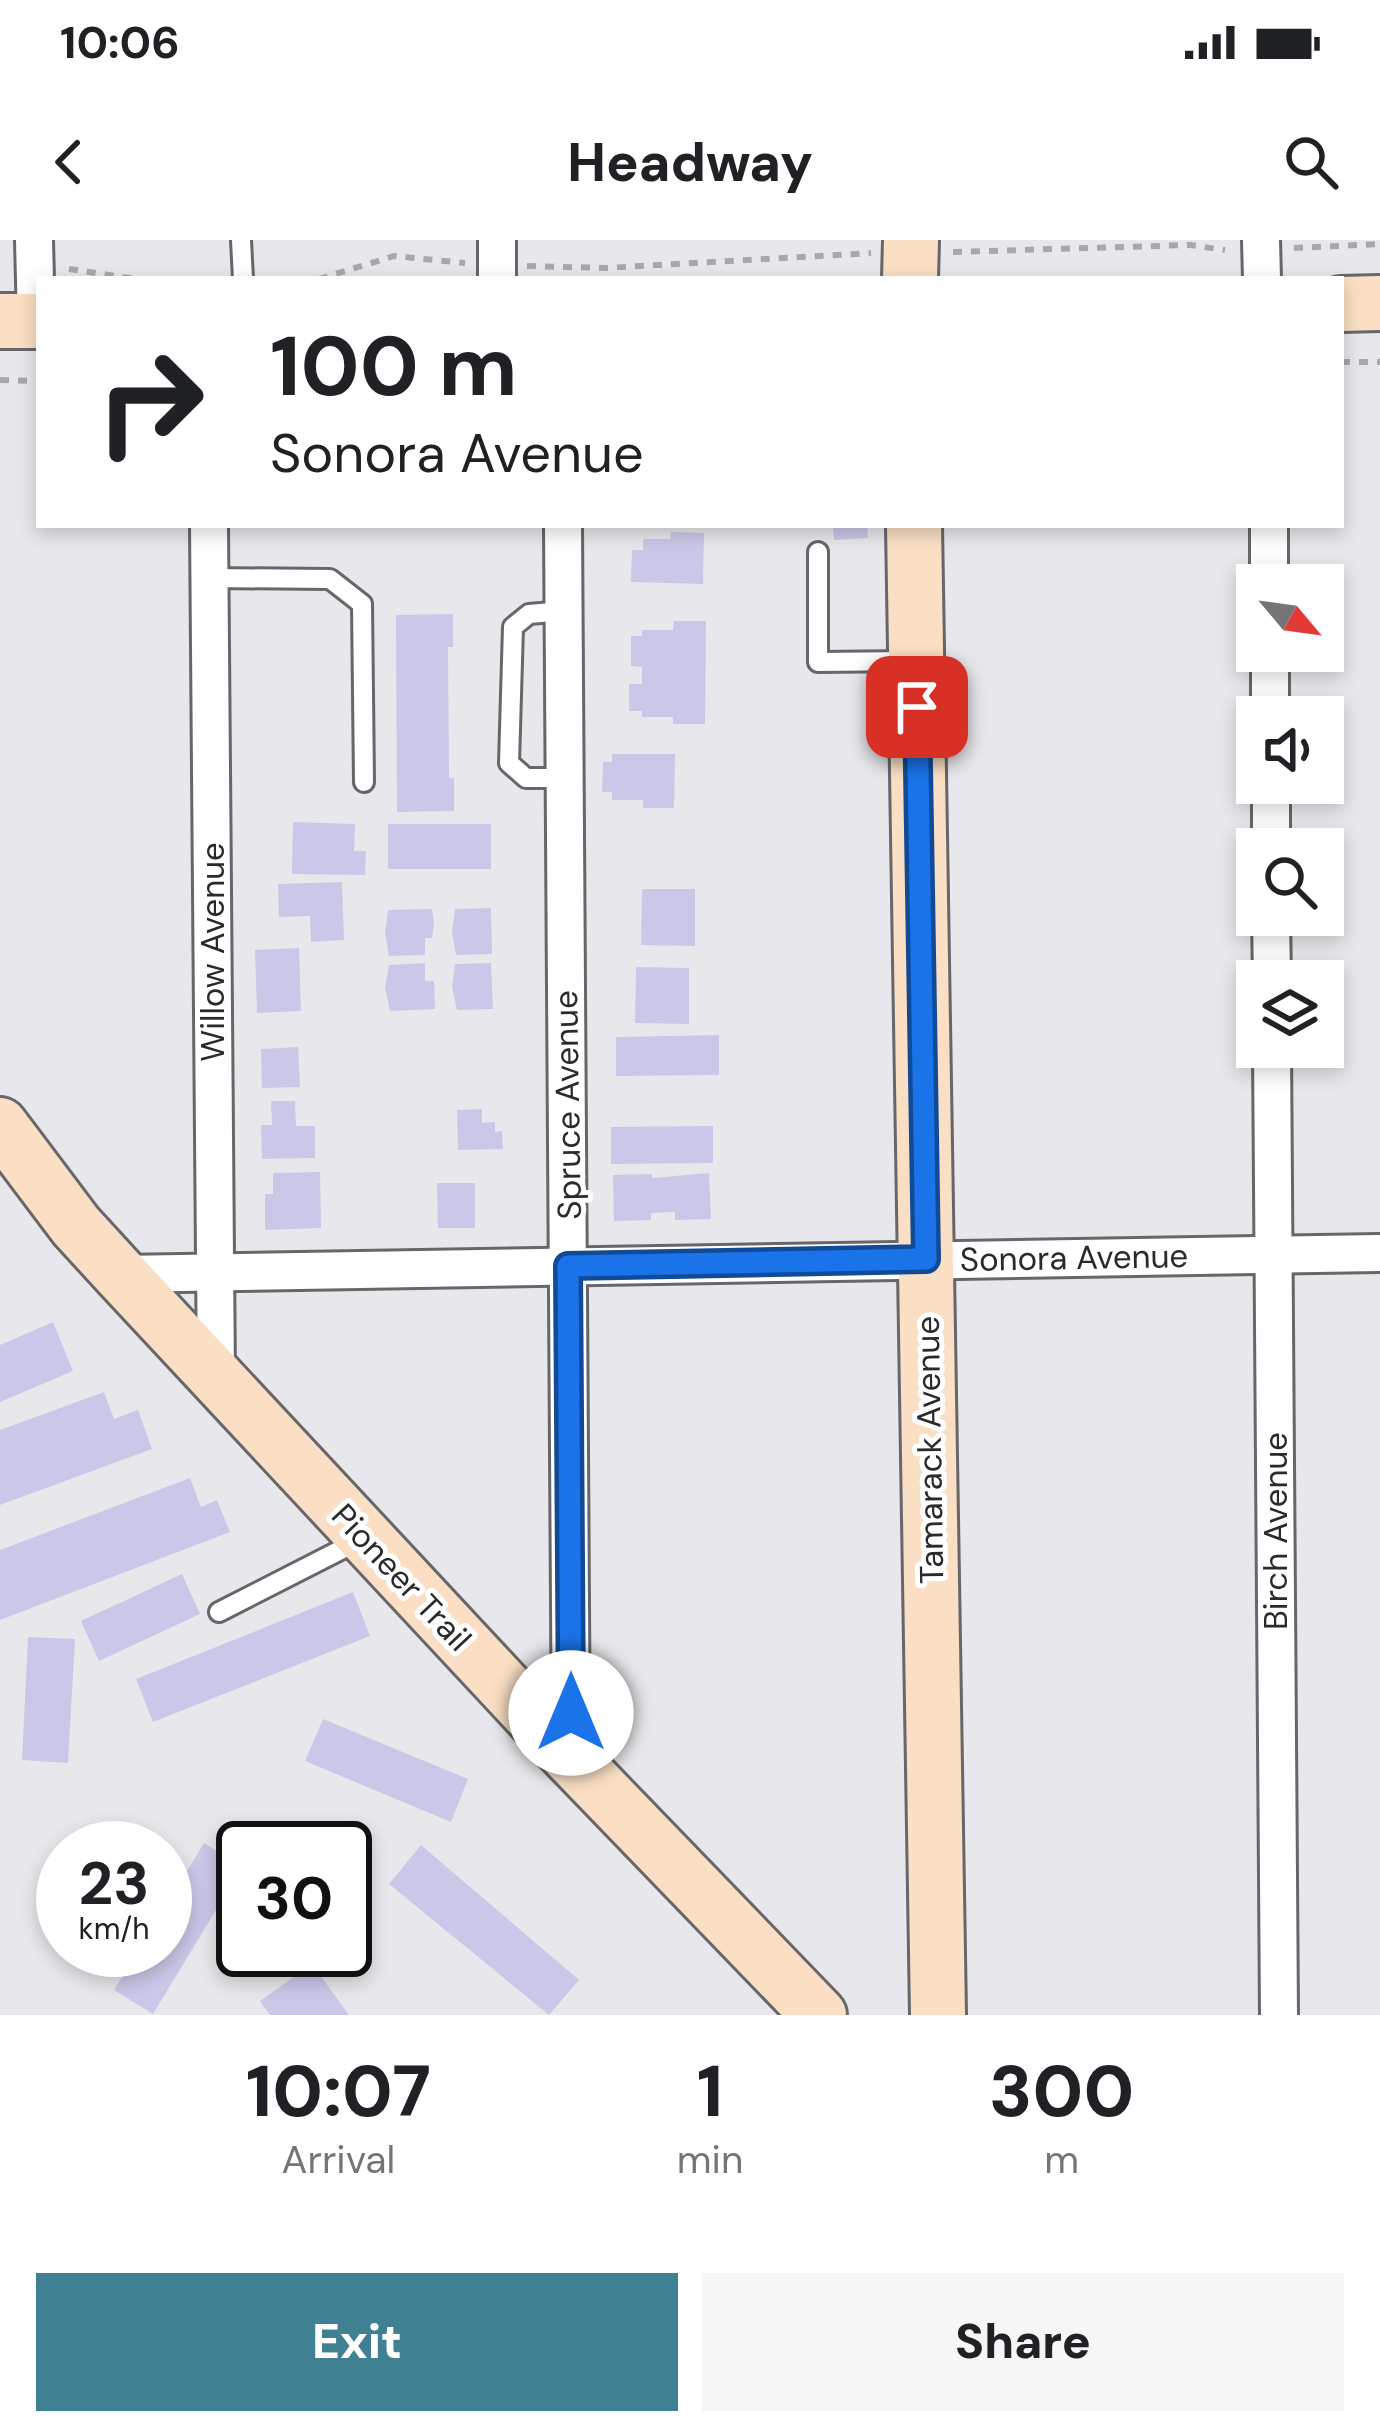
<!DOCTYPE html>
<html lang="en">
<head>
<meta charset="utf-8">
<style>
  :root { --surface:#fff; --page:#f6f6f6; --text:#202124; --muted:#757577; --accent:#3f8192 }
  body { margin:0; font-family:"DM Sans",sans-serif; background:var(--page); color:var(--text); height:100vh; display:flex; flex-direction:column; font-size:45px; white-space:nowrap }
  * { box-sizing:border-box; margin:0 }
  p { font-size:39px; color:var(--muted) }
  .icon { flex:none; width:66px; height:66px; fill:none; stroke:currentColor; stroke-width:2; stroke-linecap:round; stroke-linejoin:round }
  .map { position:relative; height:1775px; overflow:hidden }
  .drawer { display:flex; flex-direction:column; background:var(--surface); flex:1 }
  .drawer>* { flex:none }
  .hud { position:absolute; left:36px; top:36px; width:1308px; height:252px; border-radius:0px; box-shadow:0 6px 18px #0003; background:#fff; color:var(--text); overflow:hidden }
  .needle { width:78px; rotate:119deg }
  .buttons { position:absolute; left:1236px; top:324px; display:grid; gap:24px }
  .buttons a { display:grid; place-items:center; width:108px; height:108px; border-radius:0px; background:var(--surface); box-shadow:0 6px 18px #0003; font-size:60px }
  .speed { position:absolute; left:36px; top:1581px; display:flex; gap:24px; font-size:60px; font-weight:700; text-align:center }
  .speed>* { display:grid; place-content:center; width:156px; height:156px; border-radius:50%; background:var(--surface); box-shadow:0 6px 18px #0003; line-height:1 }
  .speed small { font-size:30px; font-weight:400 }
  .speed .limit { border:6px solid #111; border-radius:18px; background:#fff; color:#111 }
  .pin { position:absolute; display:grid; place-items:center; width:102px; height:102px; color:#fff; margin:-51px; border-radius:24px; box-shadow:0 6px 18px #0006 }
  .me { position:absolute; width:132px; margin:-66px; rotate:0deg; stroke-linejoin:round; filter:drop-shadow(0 0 9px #0008) }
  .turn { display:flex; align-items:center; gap:42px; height:252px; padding:0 36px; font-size:54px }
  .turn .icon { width:156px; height:156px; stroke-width:2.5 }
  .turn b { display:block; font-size:84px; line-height:102px }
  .eta { display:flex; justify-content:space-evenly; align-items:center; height:204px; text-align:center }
  .eta b { font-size:72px; font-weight:800; line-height:84px }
  .primary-button { display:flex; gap:24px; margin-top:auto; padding:24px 36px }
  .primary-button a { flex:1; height:138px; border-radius:0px; background:var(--accent); color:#fff; font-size:48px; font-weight:800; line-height:138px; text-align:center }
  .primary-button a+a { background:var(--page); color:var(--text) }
  .status { display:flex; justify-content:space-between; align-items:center; height:84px; padding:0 60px; background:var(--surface); direction:ltr }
  .status svg { height:33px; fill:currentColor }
  header { display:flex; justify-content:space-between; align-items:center; height:156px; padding:0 36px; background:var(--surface); font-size:54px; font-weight:800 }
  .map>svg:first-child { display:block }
</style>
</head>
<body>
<div class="status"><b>10:06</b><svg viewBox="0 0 49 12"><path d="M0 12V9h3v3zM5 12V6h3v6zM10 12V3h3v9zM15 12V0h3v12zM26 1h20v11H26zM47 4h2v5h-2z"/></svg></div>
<header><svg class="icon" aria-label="back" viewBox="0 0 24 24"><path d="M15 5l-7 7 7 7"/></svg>Headway<svg class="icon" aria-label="search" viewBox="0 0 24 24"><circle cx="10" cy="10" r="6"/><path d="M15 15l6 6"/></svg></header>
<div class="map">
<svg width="1380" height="1775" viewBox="0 0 1380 1775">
  <rect width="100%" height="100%" fill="#e8e8ec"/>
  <g fill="#cac8e8">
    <polygon points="833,285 867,285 868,298 834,300"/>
    <polygon points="671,292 704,293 703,344 631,342 632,310 643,310 643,299 670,299"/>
    <polygon points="453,374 453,407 448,407 449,538 454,538 454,571 397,572 396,375"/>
    <polygon points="674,381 706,381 705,484 673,484 673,477 642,477 642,471 629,471 629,444 642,444 642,427 631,426 631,396 642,396 642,390 673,390"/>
    <polygon points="612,514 675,514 674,568 643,568 643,560 612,560 612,552 602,552 603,522 612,522"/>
    <polygon points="293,582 355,584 354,611 366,611 365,635 292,634"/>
    <rect x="388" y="584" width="103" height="45"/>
    <polygon points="342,642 344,700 311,702 310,676 279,677 278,644"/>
    <polygon points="642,649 695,649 695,706 641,705"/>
    <polygon points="491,668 492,714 456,715 452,692 455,669"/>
    <polygon points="432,669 434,684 432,698 425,698 425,715 389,716 385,693 388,670"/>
    <polygon points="299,708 301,771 257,773 255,710"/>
    <polygon points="425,723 425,741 434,741 435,769 390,771 385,748 389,725"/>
    <polygon points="491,723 493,769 457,770 452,747 455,724"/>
    <polygon points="636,727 689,728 689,784 635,783"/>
    <polygon points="719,795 719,835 616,836 616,797"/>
    <polygon points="298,807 300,847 262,848 261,809"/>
    <polygon points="271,861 295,861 296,886 315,886 315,918 262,919 261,885 272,885"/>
    <polygon points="482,869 482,883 495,882 495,892 502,891 503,909 458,910 457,870"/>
    <polygon points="713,886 713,923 611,924 611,887"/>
    <polygon points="320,932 321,988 265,990 265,954 273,954 273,933"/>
    <polygon points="709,933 711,979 675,980 675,972 651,973 651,980 614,981 613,935 652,934 652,938"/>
    <polygon points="437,943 475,943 475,988 438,988"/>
    <polygon points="53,1082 73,1131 0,1162 0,1105"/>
    <polygon points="104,1152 114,1179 138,1170 152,1209 0,1265 0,1190"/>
    <polygon points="190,1238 201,1267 217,1260 230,1292 0,1380 0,1310"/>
    <polygon points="182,1334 200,1374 99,1421 81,1381"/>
    <polygon points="353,1352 370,1396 153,1482 136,1439"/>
    <polygon points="28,1397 75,1399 68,1523 22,1520"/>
    <polygon points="323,1479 468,1539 451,1582 305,1521"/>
    <polygon points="204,1603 242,1627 153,1774 114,1750 139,1710 165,1710 165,1667"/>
    <polygon points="421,1605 579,1740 549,1775 389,1644"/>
    <polygon points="312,1724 349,1775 270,1775 260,1761"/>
  </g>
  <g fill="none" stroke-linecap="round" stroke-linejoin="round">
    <g stroke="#67676b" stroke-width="24">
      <g id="lane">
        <polyline points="241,0 243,39"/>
        <polyline points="818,312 818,422 911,421"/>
        <polyline points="209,338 330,339 362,364 364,542"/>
        <polyline points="563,538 526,538 509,523 513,387 529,374 564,371"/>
        <polyline points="219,1372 362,1299"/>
      </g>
    </g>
    <g stroke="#67676b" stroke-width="42">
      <g id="street">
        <polyline points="34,0 36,81"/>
        <polyline points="1261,0 1262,39"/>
        <polyline points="497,39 497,0"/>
        <polyline points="209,285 216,1139"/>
        <polyline points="563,285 571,1518"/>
        <polyline points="1269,285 1269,345"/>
        <polyline points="1270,411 1270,477"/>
        <polyline points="1271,543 1271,609"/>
        <polyline points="1271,675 1272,741"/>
        <polyline points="1272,807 1279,1775"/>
        <polyline points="120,1034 1380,1013"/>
      </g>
    </g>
    <g stroke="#67676b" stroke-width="60">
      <g id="secondary">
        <polyline points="910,39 911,0"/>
        <polyline points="1341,64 1380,63"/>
        <polyline points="0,81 39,81"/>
        <polyline points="914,285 938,1775"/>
        <polyline points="0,885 76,986 120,1034 571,1518 819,1775"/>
      </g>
    </g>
    <g stroke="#a8a8ab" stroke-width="6" stroke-dasharray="9 9" stroke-linecap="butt">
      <polyline points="1294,8 1380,4"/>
      <polyline points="953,12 1190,5 1225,10"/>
      <polyline points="527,26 606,28 871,13"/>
      <polyline points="69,29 136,39"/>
      <polyline points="319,39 394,16 465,23"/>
      <polyline points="1341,122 1380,122"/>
      <polyline points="0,140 39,141"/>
    </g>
    <use href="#lane" stroke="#fff" stroke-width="18"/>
    <use href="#street" stroke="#fff" stroke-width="36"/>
    <use href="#secondary" stroke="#fadfc4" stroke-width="54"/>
  </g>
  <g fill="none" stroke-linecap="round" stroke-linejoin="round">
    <g stroke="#114b97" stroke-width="30">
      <polyline id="route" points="571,1473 568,1026 926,1019 917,467"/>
    </g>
    <use href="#route" stroke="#1a73e8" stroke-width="21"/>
  </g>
  <g text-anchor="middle" stroke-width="10" stroke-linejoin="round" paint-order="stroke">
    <g font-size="33" fill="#2a2a2b" stroke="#fff">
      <text transform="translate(212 712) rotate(-90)" y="12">Willow Avenue</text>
      <text transform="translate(567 865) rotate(-91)" y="12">Spruce Avenue</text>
      <text transform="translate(1074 1017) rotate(-1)" y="12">Sonora Avenue</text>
      <text transform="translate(929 1210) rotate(-91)" y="12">Tamarack Avenue</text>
      <text transform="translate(1275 1291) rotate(-90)" y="12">Birch Avenue</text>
      <text transform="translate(402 1337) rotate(47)" y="12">Pioneer Trail</text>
    </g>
  </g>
</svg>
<div class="buttons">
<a><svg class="needle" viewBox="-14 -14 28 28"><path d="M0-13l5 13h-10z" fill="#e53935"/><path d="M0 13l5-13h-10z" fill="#757577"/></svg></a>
<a><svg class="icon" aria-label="sound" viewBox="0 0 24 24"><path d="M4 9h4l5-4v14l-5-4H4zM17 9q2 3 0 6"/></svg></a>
<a><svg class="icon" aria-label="search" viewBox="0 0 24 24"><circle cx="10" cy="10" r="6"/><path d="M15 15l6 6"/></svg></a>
<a><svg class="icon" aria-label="layers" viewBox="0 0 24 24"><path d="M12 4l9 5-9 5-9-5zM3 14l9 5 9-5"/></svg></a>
</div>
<div class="speed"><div>23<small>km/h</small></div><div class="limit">30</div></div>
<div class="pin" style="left:917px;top:467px;background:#d93025"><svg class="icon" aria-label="arrive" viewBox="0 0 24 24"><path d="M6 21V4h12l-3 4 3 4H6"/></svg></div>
<svg class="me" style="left:571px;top:1473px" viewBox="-20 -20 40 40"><circle r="19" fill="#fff"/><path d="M0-13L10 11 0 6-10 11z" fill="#1a73e8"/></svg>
<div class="hud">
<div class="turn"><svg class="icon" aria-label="right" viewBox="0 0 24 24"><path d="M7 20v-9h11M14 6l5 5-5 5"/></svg><div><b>100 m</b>Sonora Avenue</div></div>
</div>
</div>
<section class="drawer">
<div class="eta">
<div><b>10:07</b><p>Arrival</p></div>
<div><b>1</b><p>min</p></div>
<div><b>300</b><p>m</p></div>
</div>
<div class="primary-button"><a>Exit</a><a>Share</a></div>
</section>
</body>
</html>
